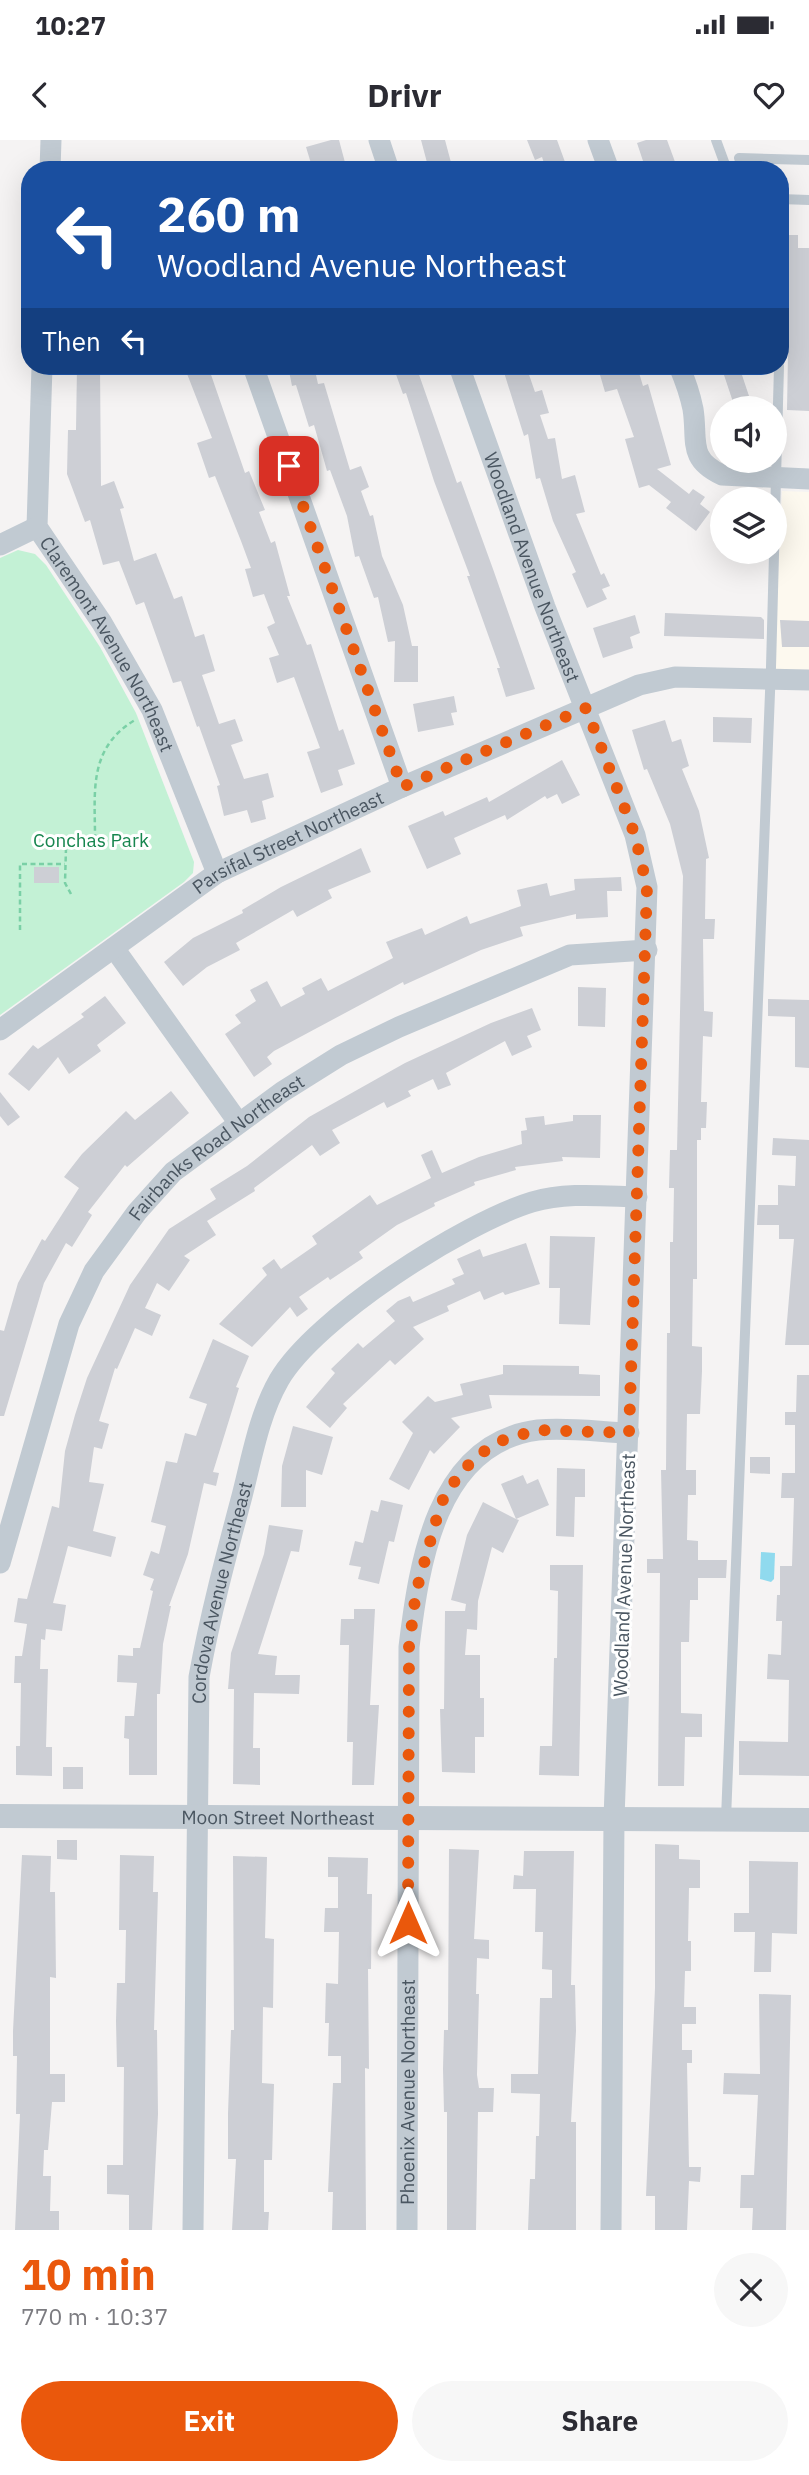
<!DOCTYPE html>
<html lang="en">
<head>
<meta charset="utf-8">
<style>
  :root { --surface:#fff; --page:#f7f7f7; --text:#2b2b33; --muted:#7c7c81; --accent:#ea580c }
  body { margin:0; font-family:"IBM Plex Sans",sans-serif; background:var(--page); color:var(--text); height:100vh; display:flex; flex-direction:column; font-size:26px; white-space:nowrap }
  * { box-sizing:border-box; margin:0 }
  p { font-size:23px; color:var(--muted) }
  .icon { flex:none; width:38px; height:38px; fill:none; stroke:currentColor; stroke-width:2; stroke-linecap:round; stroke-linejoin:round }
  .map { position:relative; height:2090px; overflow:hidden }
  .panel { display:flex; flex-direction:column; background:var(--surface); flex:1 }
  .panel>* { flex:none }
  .guide { position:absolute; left:21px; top:21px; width:768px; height:214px; border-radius:28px; box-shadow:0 7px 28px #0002; background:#1a4fa0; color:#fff; overflow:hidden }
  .tools { position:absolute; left:710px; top:256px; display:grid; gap:14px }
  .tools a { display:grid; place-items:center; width:77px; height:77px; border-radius:50%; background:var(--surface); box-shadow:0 7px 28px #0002; font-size:35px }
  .pin { position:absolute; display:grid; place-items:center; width:60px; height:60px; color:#fff; margin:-30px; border-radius:14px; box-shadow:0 4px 10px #0006 }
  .me { position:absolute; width:77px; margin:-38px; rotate:0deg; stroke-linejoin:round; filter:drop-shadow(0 0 5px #0008) }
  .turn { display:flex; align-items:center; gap:24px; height:147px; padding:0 21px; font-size:32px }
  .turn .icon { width:91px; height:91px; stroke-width:2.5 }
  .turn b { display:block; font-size:49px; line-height:60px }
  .then { display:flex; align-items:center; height:66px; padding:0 21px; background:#0003; gap:14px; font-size:26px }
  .round { display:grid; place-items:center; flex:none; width:74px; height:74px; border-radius:37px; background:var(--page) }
  .summary { display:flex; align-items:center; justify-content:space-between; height:119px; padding:0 21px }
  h1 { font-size:42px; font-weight:700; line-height:52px; color:var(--accent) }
  .primary-button { display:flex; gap:14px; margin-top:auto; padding:14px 21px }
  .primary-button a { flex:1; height:80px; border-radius:42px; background:var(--accent); color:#fff; font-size:28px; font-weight:700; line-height:80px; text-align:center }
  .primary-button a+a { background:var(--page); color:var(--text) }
  .status { display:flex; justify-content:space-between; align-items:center; height:49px; padding:0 35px; background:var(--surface); direction:ltr }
  .status svg { height:19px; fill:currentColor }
  header { display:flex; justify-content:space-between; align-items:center; height:91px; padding:0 21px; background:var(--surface); font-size:32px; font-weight:700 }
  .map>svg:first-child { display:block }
</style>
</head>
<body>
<div class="status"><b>10:27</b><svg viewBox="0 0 49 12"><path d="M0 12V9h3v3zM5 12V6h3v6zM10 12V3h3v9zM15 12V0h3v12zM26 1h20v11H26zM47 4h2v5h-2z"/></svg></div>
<header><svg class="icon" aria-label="back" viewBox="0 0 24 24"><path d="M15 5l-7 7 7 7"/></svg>Drivr<svg class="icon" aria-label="heart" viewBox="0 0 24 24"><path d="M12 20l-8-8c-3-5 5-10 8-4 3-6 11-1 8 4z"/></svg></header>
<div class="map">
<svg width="809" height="2090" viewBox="0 0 809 2090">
  <rect width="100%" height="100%" fill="#f5f3f3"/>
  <polygon fill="#fdf9ef" points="782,351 809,352 809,531 774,529"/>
  <polygon fill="#c3f1d5" points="18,410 35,414 46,425 100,507 136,573 194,722 193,733 184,742 0,875 0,418"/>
  <polygon fill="#90daee" points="761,1412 775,1413 774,1439 771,1442 760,1439"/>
  <g fill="#cdcfd5">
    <polygon points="331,0 339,0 347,30 313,30 306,7"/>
    <polygon points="421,0 445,0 453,30 429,30"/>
    <polygon points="527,0 557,0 565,22 546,29 542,17 535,20"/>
    <polygon points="646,0 667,0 678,30 646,30 637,3"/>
    <polygon points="780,95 798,95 798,108 809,108 809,271 787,270 789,157 780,157"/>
    <polygon points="77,226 100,226 101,346 114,341 124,368 120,369 134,421 156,413 174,459 182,456 195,497 204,494 215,531 202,535 219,584 235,579 243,601 231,605 244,639 268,633 274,657 262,661 266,679 251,683 247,670 224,676 217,646 220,645 199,586 197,587 181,541 173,543 144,462 136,465 119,421 103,425 90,380 85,382 67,334 68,290 76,290"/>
    <polygon points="184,226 208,226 245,333 249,331 265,370 259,372 271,403 275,401 290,456 287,456 307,505 311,504 339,591 343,589 355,624 338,630 343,645 321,653 307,612 320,608 294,537 277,543 269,518 279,515 267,487 275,483 264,454 253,457 245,429 251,428 241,401 215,336 209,338 197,303 212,298"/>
    <polygon points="288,226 314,226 318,244 324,243 350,330 361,326 369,347 361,351 370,376 373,375 382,416 403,465 412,506 418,506 418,542 394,542 395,501 388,502 378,457 374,458 359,416 355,417 347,376 330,330 327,331 314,285 309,287 296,245 292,246"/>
    <polygon points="393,226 416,226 457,343 461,341 493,429 535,549 506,557 497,528 500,528 467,436 470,436 434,341 406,253 403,254"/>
    <polygon points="502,226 526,226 535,252 542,250 549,273 540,275 548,299 555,298 562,339 575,335 585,372 576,374 601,435 604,433 610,446 602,449 607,459 587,468 572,434 576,432 553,381 540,338 536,339 528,294 524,296"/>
    <polygon points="605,226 637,226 643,246 648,244 671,325 657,329 689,354 693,349 705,357 700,364 710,372 696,391 666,368 671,362 649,345 639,348 625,299 634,297 617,249 605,252 598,228"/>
    <polygon points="721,226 739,226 753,268 735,268"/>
    <polygon points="665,473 761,477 764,480 764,499 664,496"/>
    <polygon points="635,475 640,493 630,497 633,508 603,518 593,488"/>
    <polygon points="780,480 809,481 809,507 782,507"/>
    <polygon points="454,556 457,572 451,573 454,585 418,592 413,564"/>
    <polygon points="713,577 752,578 751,603 713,602"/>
    <polygon points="665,580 672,602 681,599 689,626 682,629 699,671 709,718 706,719 705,779 715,779 714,799 703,799 704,871 713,872 712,897 703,896 701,962 707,962 706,988 701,988 701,1000 697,1000 697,1139 693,1139 692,1206 702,1207 702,1231 700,1274 687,1274 686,1330 696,1330 696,1355 688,1355 687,1400 698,1401 698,1420 727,1420 726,1438 698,1438 698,1460 690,1460 689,1502 681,1502 681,1573 702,1574 702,1597 685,1597 684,1646 658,1646 660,1433 647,1433 647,1419 663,1419 661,1330 666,1330 667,1193 670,1193 670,1102 673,1102 674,1048 669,1048 670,1010 677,1010 683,736 670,684 647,629 644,630 632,590"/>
    <polygon points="562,620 580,655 562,664 557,654 547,659 545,656 507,680 505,675 454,698 461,714 427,729 408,686 443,671 445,676 487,657 489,662"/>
    <polygon points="361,708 371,732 328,750 332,758 297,777 293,770 236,803 240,810 207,827 183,846 164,822 193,798 243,773 242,770 281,747"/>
    <rect x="34" y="727" width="25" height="16"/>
    <polygon points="621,737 622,751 607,751 608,777 576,779 576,774 520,787 523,796 481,810 404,845 403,842 274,911 267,917 272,924 254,937 225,894 241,883 235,875 256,861 250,850 267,841 281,867 305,854 302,848 321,838 328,851 393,818 386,802 422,788 425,795 467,776 470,784 521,766 517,750 547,743 550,756 575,750 574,739"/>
    <polygon points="578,847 606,848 605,887 578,886"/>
    <polygon points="105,856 126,883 97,905 101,911 69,934 58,917 29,951 8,934 33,905 38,909 84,877 81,874"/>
    <polygon points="768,859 809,860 809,928 795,927 795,877 768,876"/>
    <polygon points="532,868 541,890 527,896 532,907 512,916 505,901 446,933 451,945 438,950 433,939 408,951 411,956 387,968 384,962 332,990 340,1003 320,1016 312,1005 254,1048 255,1051 207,1081 216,1095 184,1116 190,1120 169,1151 157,1143 145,1168 161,1175 152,1196 135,1188 117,1229 115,1228 99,1281 109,1284 102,1309 94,1307 89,1342 104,1344 93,1391 116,1397 111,1417 68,1406 53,1463 66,1465 62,1491 46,1489 45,1500 41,1499 40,1529 48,1529 46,1607 52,1607 52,1636 16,1635 16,1606 20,1606 21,1543 14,1543 15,1516 22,1516 27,1484 14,1482 18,1458 27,1459 52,1366 59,1368 65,1311 75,1275 87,1238 130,1145 169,1089 216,1059 210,1049 247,1026 309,977 405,923 491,883"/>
    <polygon points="171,951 189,973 127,1027 125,1025 88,1072 92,1075 72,1107 66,1103 44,1143 4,1276 0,1276 0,1190 4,1191 18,1143 42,1099 45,1101 79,1048 64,1037 82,1014 126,971 135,980"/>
    <polygon points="0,952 20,977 8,986 0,976"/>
    <polygon points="573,975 601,975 600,1018 562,1017 563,1021 515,1027 516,1030 474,1042 475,1045 434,1063 435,1066 397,1085 359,1112 363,1118 330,1140 328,1137 299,1157 308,1169 297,1177 290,1167 252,1207 219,1184 267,1135 262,1128 274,1119 281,1129 317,1104 312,1096 370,1055 377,1065 431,1038 421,1015 432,1010 442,1033 479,1017 522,1004 521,991 527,990 525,978 544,976 545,985 573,981"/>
    <polygon points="773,998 809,1000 809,1205 785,1205 794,1099 779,1099 779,1085 757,1085 758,1065 778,1065 778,1045 795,1046 796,1016 772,1015"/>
    <polygon points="550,1096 595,1097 590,1185 559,1184 560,1148 549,1148"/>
    <polygon points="526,1103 540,1144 505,1155 503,1152 484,1160 480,1151 447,1166 449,1171 413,1187 424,1199 395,1225 390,1220 343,1264 347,1268 330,1288 306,1267 335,1233 331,1229 358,1203 363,1208 395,1181 386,1171 398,1161 410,1156 413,1162 455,1144 452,1139 464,1134 457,1119 480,1109 483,1117"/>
    <polygon points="213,1199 249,1216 236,1247 239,1248 213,1332 219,1333 216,1346 204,1343 188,1414 169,1466 171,1466 163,1504 160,1554 157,1554 157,1635 129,1635 129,1599 124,1598 125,1576 134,1576 137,1543 117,1542 118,1515 133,1516 133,1508 140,1508 153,1451 150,1450 154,1439 143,1435 151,1411 159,1414 166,1386 151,1382 166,1321 177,1323 185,1293 196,1296 207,1264 189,1258"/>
    <polygon points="503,1225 579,1226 579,1234 600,1235 600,1256 489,1255 492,1268 451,1278 460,1287 434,1314 430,1310 409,1350 389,1339 413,1293 402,1282 428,1256 435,1262 463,1255 460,1244 503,1234"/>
    <polygon points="797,1235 809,1235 809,1636 739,1635 739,1601 788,1602 789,1540 767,1539 768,1514 781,1515 782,1481 776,1481 777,1455 780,1455 780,1426 792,1426 794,1358 781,1358 782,1333 795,1333 795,1285 785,1285 785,1272 796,1272"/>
    <polygon points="293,1286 333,1297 322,1335 306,1330 306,1367 281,1367 282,1326"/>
    <polygon points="750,1317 770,1317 770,1334 750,1333"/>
    <polygon points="557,1328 585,1329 585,1357 575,1357 574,1397 556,1396"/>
    <polygon points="523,1335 527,1344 538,1339 549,1365 516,1379 519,1380 503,1413 492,1407 478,1461 477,1490 467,1489 465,1515 480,1515 480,1558 484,1558 484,1597 475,1597 475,1633 442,1632 440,1569 444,1569 445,1471 465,1471 466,1464 451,1460 467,1395 483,1362 516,1379 501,1344"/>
    <polygon points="381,1360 403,1365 394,1402 389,1401 379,1444 358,1439 361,1427 349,1425 355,1401 363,1403 371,1370 378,1372"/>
    <polygon points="269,1385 303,1390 299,1412 291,1411 258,1514 277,1516 275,1535 300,1535 299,1554 254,1553 253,1608 260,1608 260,1645 233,1644 234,1549 228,1549 231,1513 264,1414"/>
    <polygon points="550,1425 583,1425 579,1636 539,1635 540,1606 552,1606 554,1518 557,1518 558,1451 550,1450"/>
    <polygon points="354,1469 375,1469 370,1565 379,1565 374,1645 352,1645 353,1602 347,1602 349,1505 340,1505 341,1479 354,1479"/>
    <rect x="63" y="1627" width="20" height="22"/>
    <polygon points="57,1700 77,1700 77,1720 57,1719"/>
    <polygon points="655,1704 679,1705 679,1719 700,1720 700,1748 689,1748 688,1801 691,1801 691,1831 685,1831 684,1867 696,1867 696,1884 682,1884 682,1910 692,1910 692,1923 687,1923 689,2027 701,2027 700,2042 689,2041 687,2090 655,2090 655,2056 646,2056 655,1848"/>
    <polygon points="449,1709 479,1710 474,1799 489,1800 489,1819 477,1818 476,1854 479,1854 477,1935 479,1948 494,1948 493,1972 478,1972 476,2090 447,2090 447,1972 444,1972 443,1929 444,1890 448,1890"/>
    <polygon points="524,1711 574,1711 571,1845 575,1845 576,1891 571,1982 576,1982 576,2090 528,2090 530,2039 535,2039 536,1996 539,1996 540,1954 511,1953 511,1934 538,1934 540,1858 552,1858 552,1830 542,1829 543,1792 535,1792 536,1749 513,1749 514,1735 523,1736"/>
    <polygon points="22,1715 51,1716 50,1752 55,1752 56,1838 50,1837 50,1934 65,1934 65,1962 52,1962 48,2010 44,2010 43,2036 51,2036 50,2071 59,2071 59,2090 15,2090 20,1974 16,1974 17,1916 13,1916 13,1891"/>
    <polygon points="120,1715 154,1716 153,1752 158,1752 154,1890 157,1890 158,1974 152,2090 129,2090 129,2055 107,2054 107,2025 123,2025 124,1927 117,1927 116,1881 117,1843 125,1843 126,1790 119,1790"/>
    <polygon points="233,1716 267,1717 265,1798 274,1799 273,1868 263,1867 262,1943 274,1944 272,2020 264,2020 264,2072 269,2072 268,2090 232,2090 236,2019 228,2019 228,1974 231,1890 234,1890"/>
    <polygon points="328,1717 368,1718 367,1754 372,1754 371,1829 368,1829 369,1929 365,1928 366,2090 332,2090 333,2052 328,2052 333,1943 341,1943 341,1916 328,1916 329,1883 325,1883 326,1843 338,1844 339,1792 324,1792 325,1768 338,1768 338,1737 328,1737"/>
    <polygon points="749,1721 798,1722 797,1794 772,1793 771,1832 754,1832 755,1792 734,1792 734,1773 749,1773"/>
    <polygon points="759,1854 791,1855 786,2090 752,2090 753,2068 740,2068 741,2035 754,2035 758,1955 723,1954 724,1933 760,1934"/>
  </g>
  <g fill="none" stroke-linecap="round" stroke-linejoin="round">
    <g stroke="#7ad0a6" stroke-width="2.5" stroke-dasharray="5 3.5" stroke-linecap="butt">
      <path d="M71,754L65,743L66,708H95C96,657 85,610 135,580"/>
      <polyline points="20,790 20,724 65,724"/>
    </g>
    <g stroke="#c1cad2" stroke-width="10">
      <polyline points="716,0 727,30"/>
      <polyline points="743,30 739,18 809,20"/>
      <polyline points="780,59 809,60"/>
      <polyline points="726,1679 771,527 779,226"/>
    </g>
    <g stroke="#c1cad2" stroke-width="21">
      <polyline points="379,0 389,30"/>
      <polyline points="598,0 609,30"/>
      <polyline points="50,30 51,0"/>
      <path id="s1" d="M42,226L37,387L102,483L152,570L217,733"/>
      <polyline points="253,226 402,647"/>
      <path id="s2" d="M459,226L545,467L635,695L647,747L614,1679L611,2090"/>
      <path d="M679,226C685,240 690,254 693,269C698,300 687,319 722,335L809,339"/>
      <polyline points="0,405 37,387"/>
      <polyline points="114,808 238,982"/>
      <path id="s3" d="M0,890L217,733L402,647L602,561L639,545L675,537L809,540"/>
      <path id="s4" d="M0,1423L69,1184L94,1131L137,1072L173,1032L282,952L341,915L399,887L570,815L647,810"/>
      <path id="s5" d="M193,2090L199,1537C210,1476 226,1416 242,1356C252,1317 259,1275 279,1240C315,1178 463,1083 532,1062C566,1052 602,1056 637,1057"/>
      <path id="s6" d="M407,2090L409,1507C419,1424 436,1303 538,1290C567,1287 600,1292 629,1293"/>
    </g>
    <path stroke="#c1cad2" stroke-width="24" id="s7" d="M0,1676L809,1680"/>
  </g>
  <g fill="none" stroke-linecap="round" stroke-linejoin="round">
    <polyline stroke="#ea580c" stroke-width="12" stroke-dasharray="0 21.6" points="289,326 402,647 586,568 635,695 647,747 629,1293 538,1290 505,1299 478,1315 458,1336 441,1363 416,1452 409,1507 408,1783"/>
  </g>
  <g text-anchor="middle" stroke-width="6" stroke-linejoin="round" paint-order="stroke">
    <g font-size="19" fill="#4a5661" stroke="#fff">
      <text dy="7" stroke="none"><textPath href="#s2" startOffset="214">Woodland Avenue Northeast</textPath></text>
      <text dy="7" stroke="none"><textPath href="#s1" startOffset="298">Claremont Avenue Northeast</textPath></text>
      <text dy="7" stroke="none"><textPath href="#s3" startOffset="345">Parsifal Street Northeast</textPath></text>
      <text dy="7" stroke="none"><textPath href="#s4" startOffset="483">Fairbanks Road Northeast</textPath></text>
      <text transform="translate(624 1435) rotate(-88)" y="7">Woodland Avenue Northeast</text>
      <text dy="7" stroke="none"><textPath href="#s5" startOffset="640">Cordova Avenue Northeast</textPath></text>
      <text dy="7" stroke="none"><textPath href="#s7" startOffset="278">Moon Street Northeast</textPath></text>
      <text dy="7" stroke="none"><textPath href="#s6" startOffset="138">Phoenix Avenue Northeast</textPath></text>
    </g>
    <g font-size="19" fill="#17864f" stroke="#fff">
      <text x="91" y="707">Conchas Park</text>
    </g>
  </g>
</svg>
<div class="tools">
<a><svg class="icon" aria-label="sound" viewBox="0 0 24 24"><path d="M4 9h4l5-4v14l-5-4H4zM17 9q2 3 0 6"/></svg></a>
<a><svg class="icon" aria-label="layers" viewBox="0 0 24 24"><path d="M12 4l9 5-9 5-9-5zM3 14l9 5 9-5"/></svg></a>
</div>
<div class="pin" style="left:289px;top:326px;background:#d93025"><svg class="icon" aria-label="arrive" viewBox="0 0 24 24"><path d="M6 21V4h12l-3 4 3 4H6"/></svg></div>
<svg class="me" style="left:408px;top:1783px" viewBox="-20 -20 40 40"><path d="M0-17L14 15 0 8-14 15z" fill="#ea580c" stroke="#fff" stroke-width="4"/></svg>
<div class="guide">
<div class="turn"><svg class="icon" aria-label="left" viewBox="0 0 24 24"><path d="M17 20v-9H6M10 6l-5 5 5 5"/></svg><div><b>260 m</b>Woodland Avenue Northeast</div></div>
<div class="then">Then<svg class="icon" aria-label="left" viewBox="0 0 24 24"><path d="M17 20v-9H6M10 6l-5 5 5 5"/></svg></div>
</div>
</div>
<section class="panel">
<div class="summary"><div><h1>10 min</h1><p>770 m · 10:37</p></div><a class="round"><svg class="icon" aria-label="close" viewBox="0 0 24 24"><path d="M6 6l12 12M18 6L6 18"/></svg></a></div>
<div class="primary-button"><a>Exit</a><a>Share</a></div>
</section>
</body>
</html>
